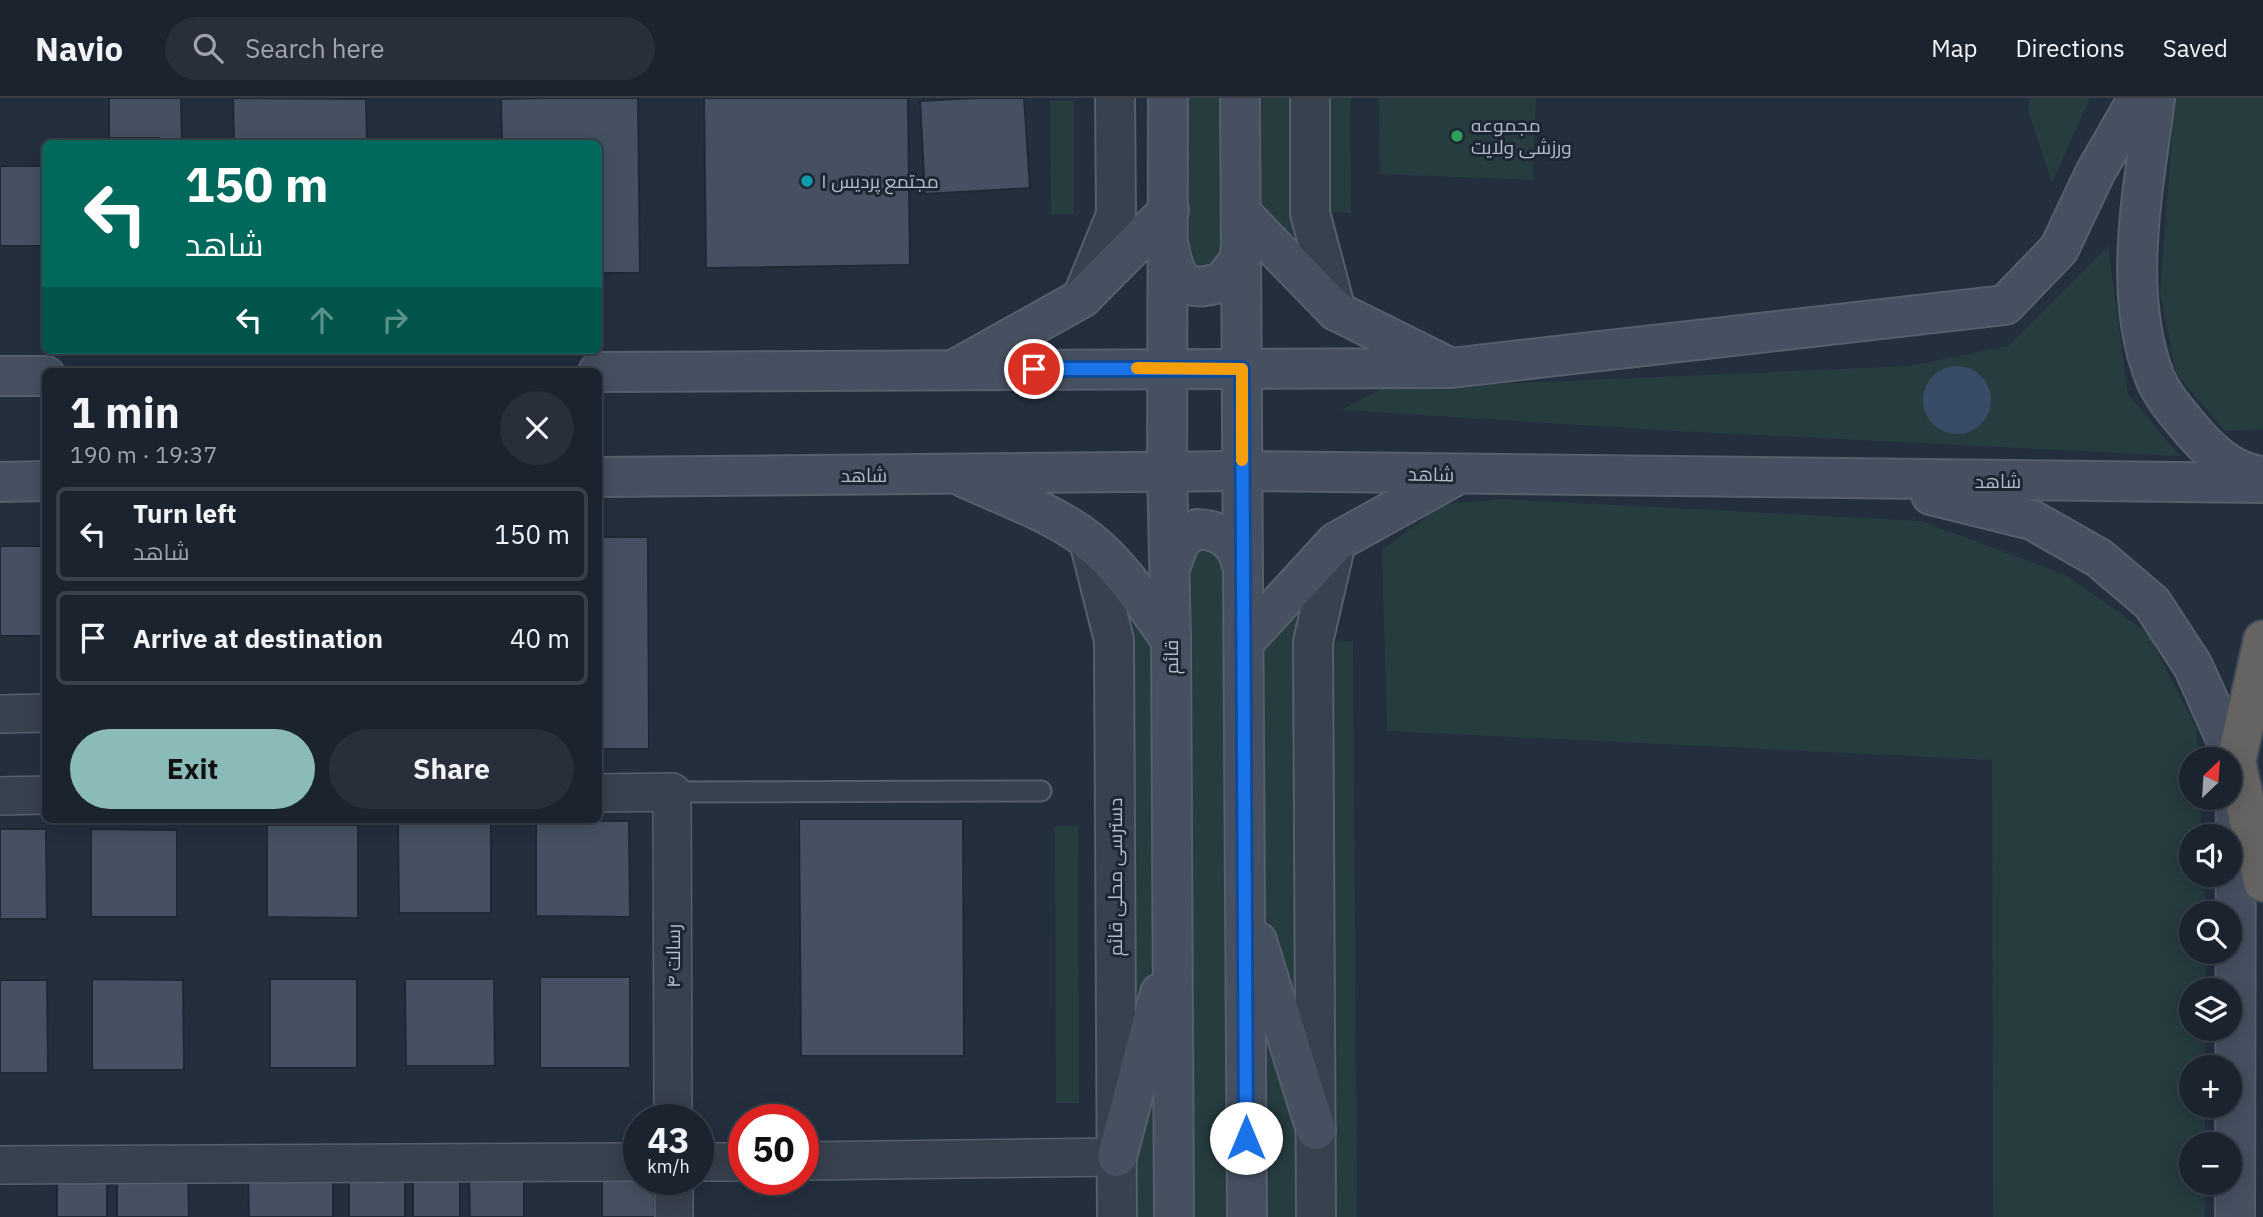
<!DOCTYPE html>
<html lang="en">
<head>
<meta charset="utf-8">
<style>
  :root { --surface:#1b232e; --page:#282f3a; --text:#f1f3f6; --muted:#a0a4aa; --line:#39404a; --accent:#8bbbb9 }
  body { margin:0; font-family:"IBM Plex Sans",Cairo,sans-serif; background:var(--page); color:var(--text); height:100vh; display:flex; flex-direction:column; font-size:26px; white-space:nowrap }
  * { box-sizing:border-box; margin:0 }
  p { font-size:23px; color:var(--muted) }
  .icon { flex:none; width:38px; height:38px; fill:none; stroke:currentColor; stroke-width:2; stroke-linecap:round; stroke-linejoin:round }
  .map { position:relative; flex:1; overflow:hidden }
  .details { position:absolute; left:42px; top:270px; width:560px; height:455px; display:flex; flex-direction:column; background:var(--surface); border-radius:10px; box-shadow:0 4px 18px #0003,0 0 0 2px var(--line) }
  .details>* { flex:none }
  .guide { position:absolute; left:42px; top:42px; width:560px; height:214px; border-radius:10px; box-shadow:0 4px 18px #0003,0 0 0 2px var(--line); background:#00695c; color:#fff; overflow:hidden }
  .needle { width:46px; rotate:25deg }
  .buttons { position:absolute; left:2179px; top:649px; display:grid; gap:14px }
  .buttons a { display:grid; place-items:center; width:63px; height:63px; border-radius:50%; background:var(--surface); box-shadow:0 4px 18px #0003,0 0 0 2px var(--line); font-size:35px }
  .speed { position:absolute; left:623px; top:1006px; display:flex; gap:14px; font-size:35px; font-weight:700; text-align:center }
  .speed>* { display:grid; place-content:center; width:91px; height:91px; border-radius:50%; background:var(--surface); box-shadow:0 4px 18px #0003,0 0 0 2px var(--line); line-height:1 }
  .speed small { font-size:18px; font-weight:400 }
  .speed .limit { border:10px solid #d22; background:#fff; color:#111 }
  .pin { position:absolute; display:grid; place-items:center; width:60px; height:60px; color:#fff; margin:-30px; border:4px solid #fff; border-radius:50%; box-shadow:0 2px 7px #0007 }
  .me { position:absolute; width:77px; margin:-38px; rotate:0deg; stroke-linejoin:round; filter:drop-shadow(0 0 5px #0008) }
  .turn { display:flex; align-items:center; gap:24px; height:147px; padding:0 28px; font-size:32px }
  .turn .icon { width:91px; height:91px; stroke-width:2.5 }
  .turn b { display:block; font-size:49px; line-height:60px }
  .lanes { display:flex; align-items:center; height:66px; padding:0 28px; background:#0003; justify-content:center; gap:35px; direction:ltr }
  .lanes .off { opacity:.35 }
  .round { display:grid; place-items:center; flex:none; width:74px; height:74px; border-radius:37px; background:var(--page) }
  .overview { display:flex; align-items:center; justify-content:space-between; height:119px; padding:0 28px }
  h1 { font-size:42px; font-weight:800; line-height:52px }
  .action { display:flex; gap:14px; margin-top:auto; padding:14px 28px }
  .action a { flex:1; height:80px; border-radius:42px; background:var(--accent); color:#111; font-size:28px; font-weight:800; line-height:80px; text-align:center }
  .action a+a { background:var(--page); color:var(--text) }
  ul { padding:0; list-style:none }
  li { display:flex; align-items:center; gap:21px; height:94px; margin:0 14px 10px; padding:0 14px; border:4px solid var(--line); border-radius:10px }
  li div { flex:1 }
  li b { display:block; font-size:26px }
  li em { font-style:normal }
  header { display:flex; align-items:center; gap:42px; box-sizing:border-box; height:98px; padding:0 35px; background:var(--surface); border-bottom:2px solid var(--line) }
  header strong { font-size:33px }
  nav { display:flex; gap:38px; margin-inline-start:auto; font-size:24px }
  .search { width:490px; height:63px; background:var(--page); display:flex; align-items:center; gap:18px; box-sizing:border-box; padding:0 24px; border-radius:38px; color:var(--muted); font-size:26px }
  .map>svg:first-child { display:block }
</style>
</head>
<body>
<header>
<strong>Navio</strong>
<div class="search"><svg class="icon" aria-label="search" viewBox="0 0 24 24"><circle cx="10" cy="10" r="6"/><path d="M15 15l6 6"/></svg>Search here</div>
<nav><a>Map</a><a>Directions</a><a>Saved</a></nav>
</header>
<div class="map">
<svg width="2263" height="1119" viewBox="0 0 2263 1119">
  <rect width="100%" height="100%" fill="#242f3e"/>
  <g fill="#263c3f">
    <polygon points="1181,0 1220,0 1221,154 1218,164 1201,174 1184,164"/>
    <polygon points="1262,0 1293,0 1294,147 1262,114"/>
    <polygon points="1327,0 1350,0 1351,115 1327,114"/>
    <polygon points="1379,0 1536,0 1533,82 1380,76"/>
    <polygon points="2029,0 2090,0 2052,85 2029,16"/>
    <polygon points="2175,0 2263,0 2263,331 2225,333 2176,275 2160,193"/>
    <polygon points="1050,3 1074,3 1074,116 1051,116"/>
    <polygon points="2108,148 2128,296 2180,358 1676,333 1341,312 1382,291 1909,268 2008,248"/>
    <polygon points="1502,401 1921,423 2064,476 2147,534 2196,629 2198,661 2191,662 2191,700 2200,700 2202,738 2191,738 2191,777 2204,777 2206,815 2191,816 2191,854 2206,854 2206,892 2191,892 2191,931 2206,931 2206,969 2191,970 2191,1008 2205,1008 2205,1046 2191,1046 2191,1085 2205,1085 2205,1119 1993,1119 1992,662 1387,633 1382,452 1444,406"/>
    <polygon points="1193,450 1213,450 1223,466 1226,1119 1187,1119 1186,457"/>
    <polygon points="1123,510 1155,543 1156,859 1125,939"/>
    <polygon points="1296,511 1298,897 1266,818 1264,545"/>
    <polygon points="1353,543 1357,1119 1333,1119 1330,544"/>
    <polygon points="1055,728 1078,728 1079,1005 1056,1005"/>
    <polygon points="1267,938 1299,1030 1299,1119 1268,1119"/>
    <polygon points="1157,981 1158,1119 1127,1119 1126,1058"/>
  </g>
  <circle fill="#394c67" cx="1957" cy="302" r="34"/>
  <g fill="#455162" stroke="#1f2835" stroke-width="2">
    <polygon points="109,0 181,0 182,46 159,46 159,40 109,40"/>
    <polygon points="233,0 366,1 367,46 310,46 310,43 234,46"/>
    <polygon points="554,0 638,0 640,175 598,175 598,46 502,46 501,1"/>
    <polygon points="704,0 908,0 910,167 706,170"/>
    <polygon points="977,0 1024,0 1030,90 925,96 920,3"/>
    <rect x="0" y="68" width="46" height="80"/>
    <polygon points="598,439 648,439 649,651 598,651"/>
    <rect x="0" y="448" width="46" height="90"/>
    <polygon points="799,721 963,721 964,958 801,958"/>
    <polygon points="536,723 629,723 630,819 536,818"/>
    <polygon points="398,724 491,725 491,815 399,815"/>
    <polygon points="267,727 358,727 358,820 267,819"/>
    <polygon points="0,731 46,731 47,821 0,821"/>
    <polygon points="91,731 177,732 177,819 91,819"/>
    <rect x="540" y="879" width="90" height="91"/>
    <polygon points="92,881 183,882 184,972 92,972"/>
    <rect x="270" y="881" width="87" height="89"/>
    <polygon points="405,881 494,881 495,968 406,968"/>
    <polygon points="0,882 47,882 48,975 0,975"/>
    <polygon points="469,1072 524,1072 524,1119 470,1119"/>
    <polygon points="248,1073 333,1073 333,1119 249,1119"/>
    <polygon points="602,1074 654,1082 655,1119 602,1119"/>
    <polygon points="117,1075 188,1075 189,1119 117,1119"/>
    <polygon points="349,1079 405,1080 405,1119 349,1119"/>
    <rect x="57" y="1080" width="50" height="39"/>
    <rect x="413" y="1080" width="47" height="39"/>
  </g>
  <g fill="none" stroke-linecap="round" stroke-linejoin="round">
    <g stroke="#565f6c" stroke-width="23">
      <polyline id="service" points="672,694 1041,693"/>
    </g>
    <g stroke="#565f6c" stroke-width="40">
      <g id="minor">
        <polyline points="0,616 46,615"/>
        <polyline points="598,695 672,694 673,1022"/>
        <polyline points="0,698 46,697"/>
        <polyline points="803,1063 1117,1059"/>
        <polyline points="698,1064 744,1064"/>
        <polyline points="0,1067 639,1064"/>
        <polyline points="674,1082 674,1119"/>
      </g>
    </g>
    <g stroke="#565f6c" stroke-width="42">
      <g id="tertiary">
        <polyline points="1310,0 1310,115 1336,213"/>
        <polyline points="1082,200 1116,117 1115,0"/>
        <polyline points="1089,443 1114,542 1117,1119"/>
        <polyline points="1316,1119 1313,544 1336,444"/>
      </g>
    </g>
    <g stroke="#565f6c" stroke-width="42">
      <g id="secondary">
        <polyline points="1168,0 1167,373 1171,542 1174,1119"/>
        <polyline points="1240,0 1247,1119"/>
        <path d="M2155,0C2144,90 2121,193 2155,280C2164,301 2181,319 2195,336C2214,357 2232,373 2260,378"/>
        <polyline points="1241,115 1336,213 1443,266"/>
        <path d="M1169,149C1176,184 1185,196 1222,184L1239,163L1241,149"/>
        <polyline points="957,270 1082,200 1169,112"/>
        <polyline points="598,274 1451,270 2005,207 2059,151 2095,75 2138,0"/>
        <polyline points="0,278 46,278"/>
        <polyline points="598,379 1242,373 2263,385"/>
        <path d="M965,380C1004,398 1056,416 1089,443C1122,469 1147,509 1171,542"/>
        <polyline points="0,384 46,383"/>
        <polyline points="1931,397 2032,422 2099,460 2152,505 2193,568 2236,664 2235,1119"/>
        <path d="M1170,470L1181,441L1197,431C1224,432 1238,446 1243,472"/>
        <polyline points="1244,544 1336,444 1457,377"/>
        <polyline points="1257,843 1316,1032"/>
        <polyline points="1117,1059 1160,895"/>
      </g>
    </g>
    <g stroke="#434c59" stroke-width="42">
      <polyline id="trunk" points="2263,542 2236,664 2263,784"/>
    </g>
    <use href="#service" stroke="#38414e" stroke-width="19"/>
    <use href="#minor" stroke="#38414e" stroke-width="37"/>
    <use href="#tertiary" stroke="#38414e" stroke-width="38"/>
    <use href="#secondary" stroke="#465061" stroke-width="38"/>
    <use href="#trunk" stroke="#656462" stroke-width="38"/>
  </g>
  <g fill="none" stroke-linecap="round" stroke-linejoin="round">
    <g stroke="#114b97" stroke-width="18">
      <polyline id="route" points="1034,271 1242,271 1246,1040"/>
    </g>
    <use href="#route" stroke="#1a73e8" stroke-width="12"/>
    <polyline stroke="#f59e0b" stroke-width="12" points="1137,270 1242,271 1242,362"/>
  </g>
  <circle fill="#2e9e5b" stroke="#1d2633" stroke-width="2.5" cx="1457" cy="38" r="7"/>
  <circle fill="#0f9aa8" stroke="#1d2633" stroke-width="2.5" cx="807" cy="83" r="7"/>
  <g text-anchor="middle" stroke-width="6" stroke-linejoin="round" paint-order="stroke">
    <g font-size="19" fill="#b4bcc9" stroke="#1d2633" text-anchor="start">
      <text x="1471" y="34">مجموعه<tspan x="1471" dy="22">ورزشی ولایت</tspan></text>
      <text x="821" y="90">مجتمع پردیس ۱</text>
    </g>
    <g font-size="19" fill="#b4bcc9" stroke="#1d2633">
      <text transform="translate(1431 376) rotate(1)" y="7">شاهد</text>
      <text x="864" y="384">شاهد</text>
      <text x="1998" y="390">شاهد</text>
      <text transform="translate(1171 559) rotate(-90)" y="7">قائم</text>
      <text transform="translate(1115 779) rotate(-90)" y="7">دسترسی محلی قائم</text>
      <text transform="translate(673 858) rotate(-90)" y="7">رسالت ۴</text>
    </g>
  </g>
</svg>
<div class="buttons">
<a><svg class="needle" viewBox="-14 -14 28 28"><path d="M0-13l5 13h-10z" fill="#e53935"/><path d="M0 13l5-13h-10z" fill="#a0a4aa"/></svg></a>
<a><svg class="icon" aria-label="sound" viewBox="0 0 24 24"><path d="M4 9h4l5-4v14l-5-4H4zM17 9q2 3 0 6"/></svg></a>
<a><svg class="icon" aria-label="search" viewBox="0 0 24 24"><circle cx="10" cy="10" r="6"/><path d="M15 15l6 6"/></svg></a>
<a><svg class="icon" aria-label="layers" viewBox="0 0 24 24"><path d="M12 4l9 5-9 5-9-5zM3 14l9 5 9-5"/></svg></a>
<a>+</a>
<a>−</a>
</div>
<div class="speed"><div>43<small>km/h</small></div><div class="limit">50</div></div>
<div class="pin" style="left:1034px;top:271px;background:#d93025"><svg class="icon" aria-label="arrive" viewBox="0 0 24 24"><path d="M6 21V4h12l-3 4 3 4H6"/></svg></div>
<svg class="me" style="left:1246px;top:1040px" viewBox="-20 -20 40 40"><circle r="19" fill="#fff"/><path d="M0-13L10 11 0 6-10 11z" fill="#1a73e8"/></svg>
<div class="guide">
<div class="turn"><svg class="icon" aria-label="left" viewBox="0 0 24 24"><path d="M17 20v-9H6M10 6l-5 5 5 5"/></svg><div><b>150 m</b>شاهد</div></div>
<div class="lanes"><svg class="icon" aria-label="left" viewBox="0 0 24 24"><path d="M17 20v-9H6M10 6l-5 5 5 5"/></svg><svg class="icon off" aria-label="ahead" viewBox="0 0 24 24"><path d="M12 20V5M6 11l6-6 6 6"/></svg><svg class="icon off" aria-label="right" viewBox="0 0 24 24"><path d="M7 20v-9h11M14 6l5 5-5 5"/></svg></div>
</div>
<section class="details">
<div class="overview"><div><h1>1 min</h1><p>190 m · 19:37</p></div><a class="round"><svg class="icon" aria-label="close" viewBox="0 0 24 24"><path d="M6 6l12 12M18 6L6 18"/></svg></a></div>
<ul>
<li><svg class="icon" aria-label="left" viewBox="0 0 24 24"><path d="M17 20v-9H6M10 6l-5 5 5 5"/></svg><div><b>Turn left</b><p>شاهد</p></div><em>150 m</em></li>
<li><svg class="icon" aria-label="arrive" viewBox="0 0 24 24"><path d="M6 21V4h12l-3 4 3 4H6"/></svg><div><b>Arrive at destination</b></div><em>40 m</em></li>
</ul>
<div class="action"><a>Exit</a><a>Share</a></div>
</section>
</div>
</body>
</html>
